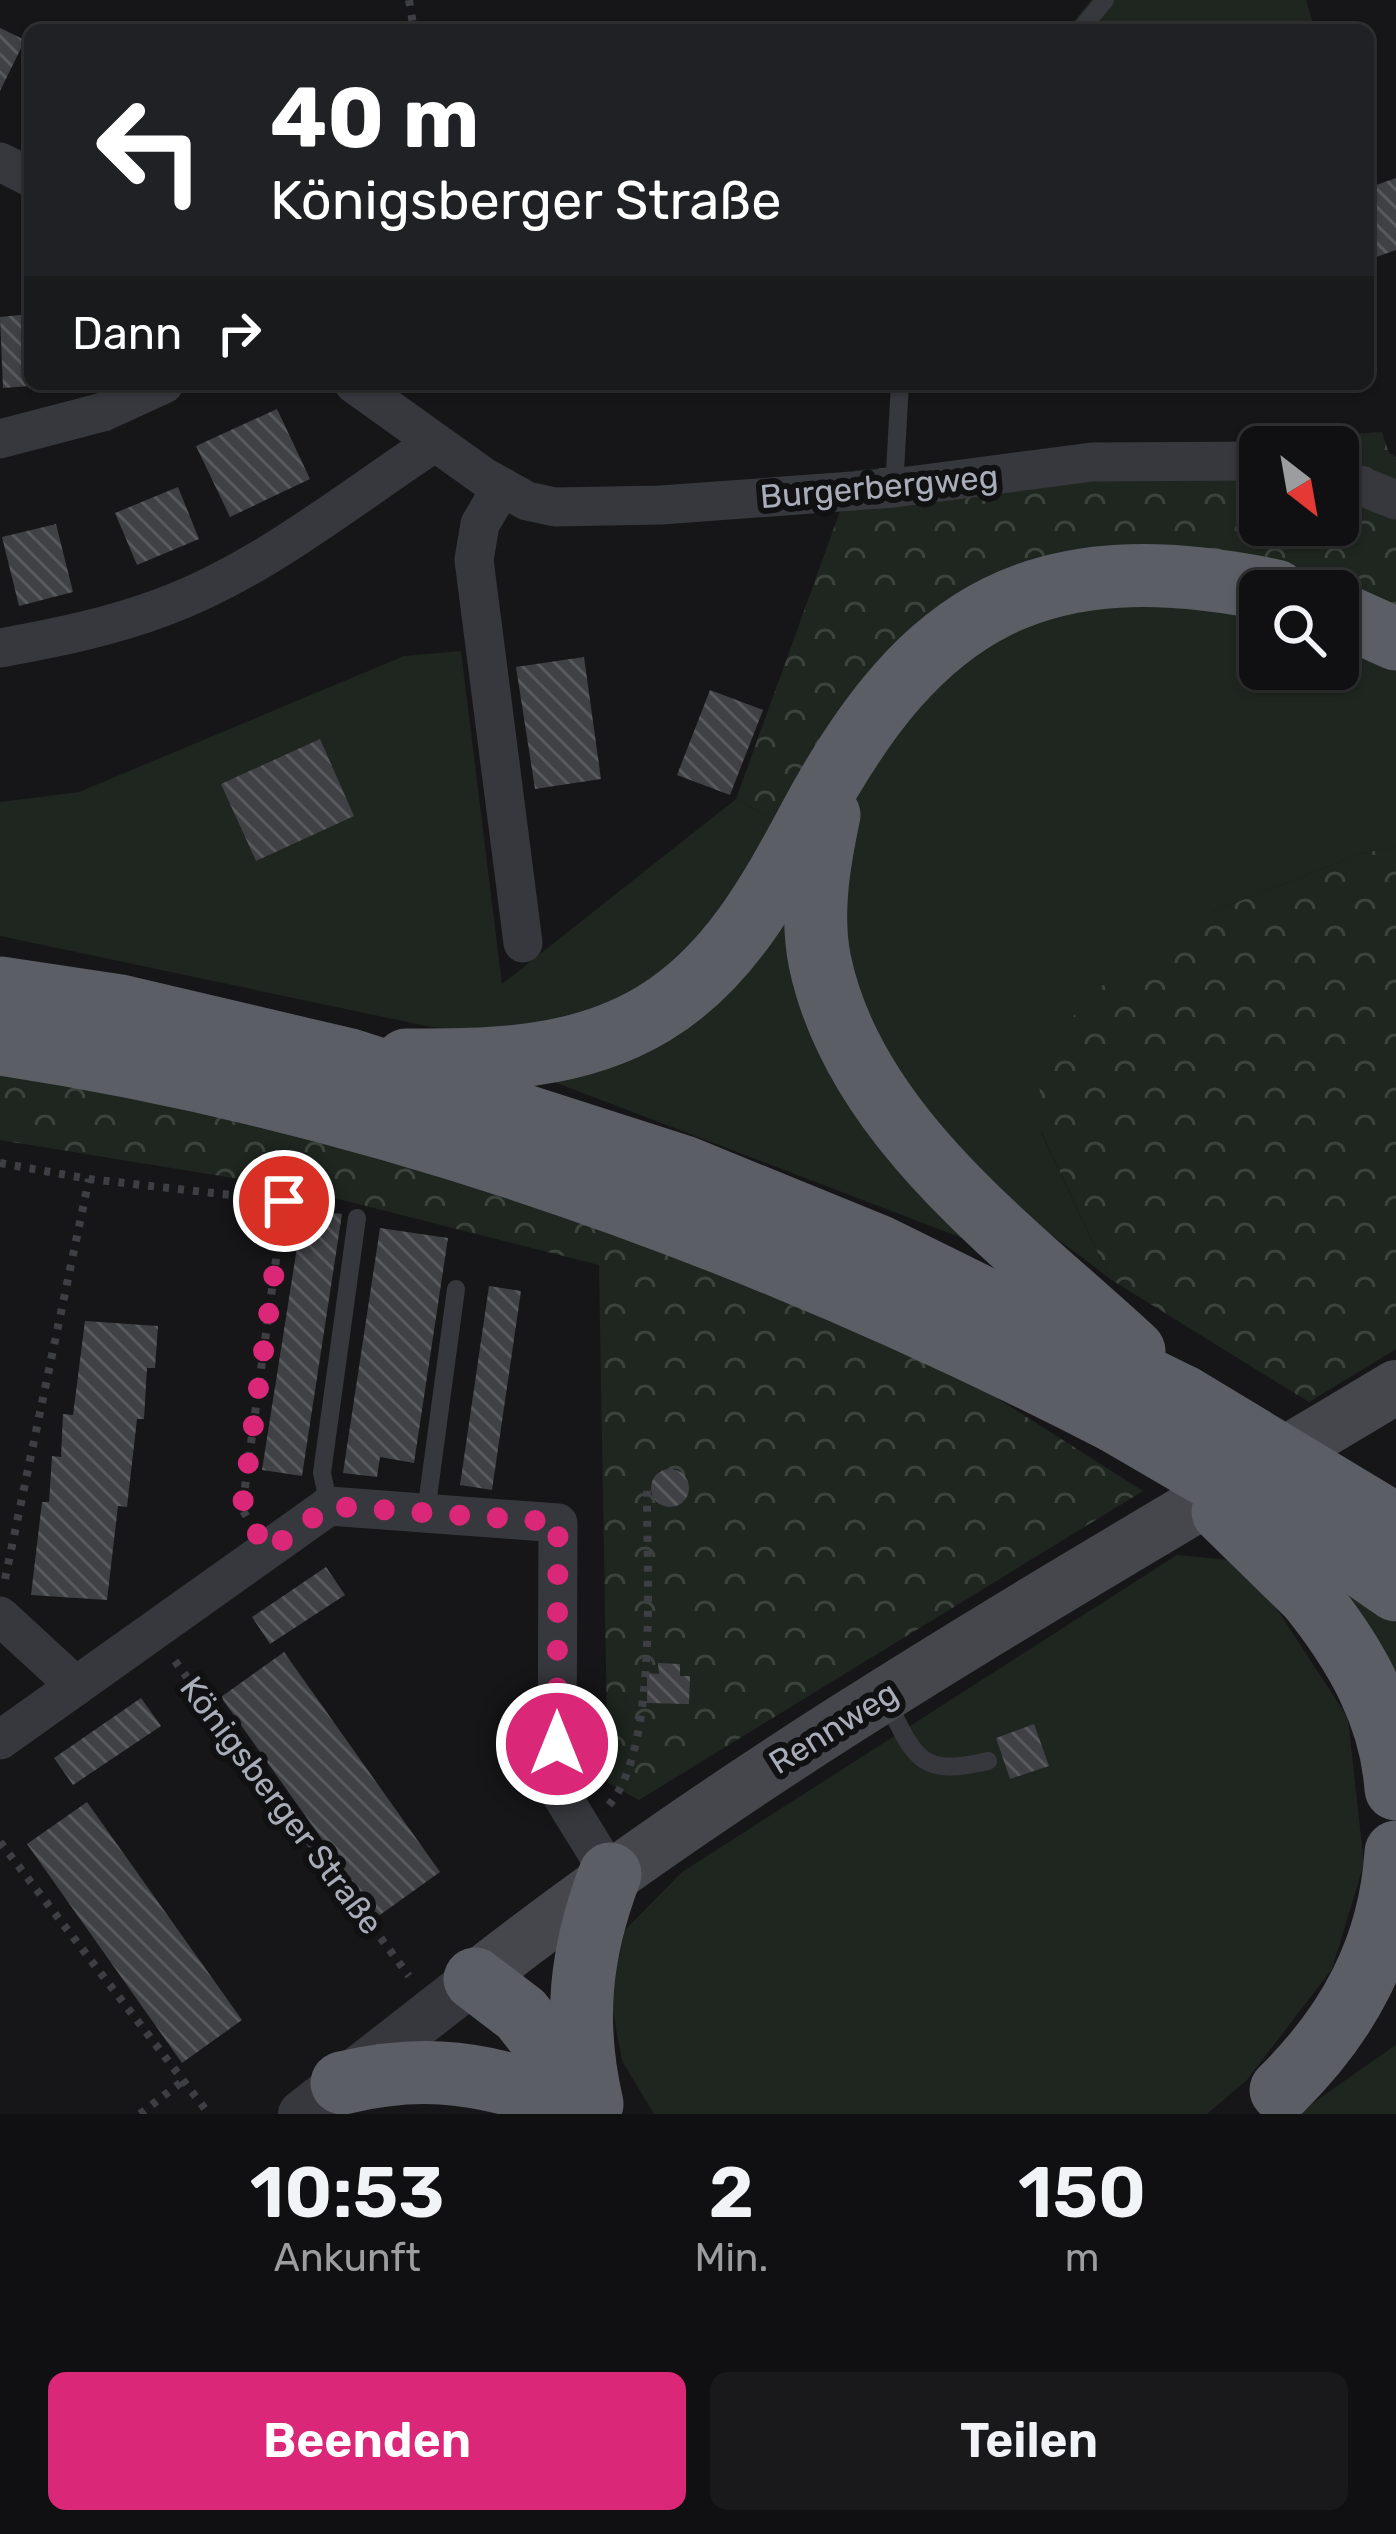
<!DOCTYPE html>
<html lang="de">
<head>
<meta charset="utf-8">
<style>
  :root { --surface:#101012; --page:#19191b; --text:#f1f3f6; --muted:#9c9d9f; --line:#303032; --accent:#db2777 }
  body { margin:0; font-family:Rubik,sans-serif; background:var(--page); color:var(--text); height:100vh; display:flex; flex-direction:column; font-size:45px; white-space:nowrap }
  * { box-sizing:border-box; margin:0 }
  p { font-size:39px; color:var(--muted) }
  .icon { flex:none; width:66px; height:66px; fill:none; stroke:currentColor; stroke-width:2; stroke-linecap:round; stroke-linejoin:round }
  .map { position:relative; height:2114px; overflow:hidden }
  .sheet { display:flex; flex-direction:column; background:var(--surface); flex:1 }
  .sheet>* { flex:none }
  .banner { position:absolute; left:24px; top:24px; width:1350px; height:366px; border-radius:18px; box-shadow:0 3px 9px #0004,0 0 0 3px var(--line); background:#202124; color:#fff; overflow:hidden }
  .needle { width:78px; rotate:149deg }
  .controls { position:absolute; left:1239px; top:426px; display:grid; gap:24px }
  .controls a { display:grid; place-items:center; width:120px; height:120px; border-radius:18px; background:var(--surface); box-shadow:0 3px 9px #0004,0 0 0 3px var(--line); font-size:60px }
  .pin { position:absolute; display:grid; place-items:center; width:102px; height:102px; color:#fff; margin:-51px; border:6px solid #fff; border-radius:50%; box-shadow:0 3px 12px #0007 }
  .me { position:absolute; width:132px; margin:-66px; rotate:0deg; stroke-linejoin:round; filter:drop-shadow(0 0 9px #0008) }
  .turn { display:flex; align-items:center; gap:42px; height:252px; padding:0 48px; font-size:54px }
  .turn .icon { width:156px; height:156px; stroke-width:2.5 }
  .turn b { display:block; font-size:84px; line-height:102px }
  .then { display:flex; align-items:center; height:114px; padding:0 48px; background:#0003; gap:24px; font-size:45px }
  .eta { display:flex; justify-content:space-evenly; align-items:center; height:204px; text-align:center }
  .eta b { font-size:72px; font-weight:600; line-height:84px }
  .cta { display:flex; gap:24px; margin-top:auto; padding:24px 48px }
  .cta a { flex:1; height:138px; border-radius:18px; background:var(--accent); color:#fff; font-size:48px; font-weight:600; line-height:138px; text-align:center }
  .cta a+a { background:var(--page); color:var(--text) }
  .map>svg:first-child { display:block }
</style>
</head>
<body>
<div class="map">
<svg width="1396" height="2114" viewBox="0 0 1396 2114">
  <defs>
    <pattern id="forest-crowns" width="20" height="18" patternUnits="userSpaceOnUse" patternTransform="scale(3)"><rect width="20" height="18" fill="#1e261f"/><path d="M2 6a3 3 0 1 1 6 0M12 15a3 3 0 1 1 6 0" fill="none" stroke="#3c433d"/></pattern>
    <pattern id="building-back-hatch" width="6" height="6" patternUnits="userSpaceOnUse" patternTransform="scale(3)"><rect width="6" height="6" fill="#404145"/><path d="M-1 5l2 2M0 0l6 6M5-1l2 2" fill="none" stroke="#595a5e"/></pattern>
  </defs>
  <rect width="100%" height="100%" fill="#161618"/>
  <g fill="#1e261f">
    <polygon points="1091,0 1306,0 1315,30 1067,30"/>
    <path d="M1139,597L1260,612V669H1338V641L1396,668V847L1363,853L1212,912L1041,1132L1110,1279C1044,1227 935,1156 893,1084C882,1064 835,931 835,911C837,786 917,652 1040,613C1070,603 1107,602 1139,597Z"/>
    <polygon points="461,651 502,984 736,799 781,824 729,913 622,1007 498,1036 426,1026 0,936 0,802 79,792 404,656"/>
    <polygon points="799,906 1009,1256 533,1074"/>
    <polygon points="1177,1555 1230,1560 1275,1606 1348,1718 1364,1864 1332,1969 1247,2080 1207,2114 654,2114 622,2061 610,1996 625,1930 682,1872"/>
    <polygon points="1339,1582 1396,1623 1396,1703"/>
    <polygon points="1396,2045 1396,2114 1297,2114 1390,2049"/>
  </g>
  <g fill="url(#forest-crowns)" fill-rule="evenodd">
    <path d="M1382,432L1389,453L1396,457V613L1292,571L1072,552L781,824L736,799L855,470ZM1260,447H1338V525H1260Z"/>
    <polygon points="1396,847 1396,1349 1309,1402 1110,1279 1041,1131 1039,1068 1087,996 1212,912 1363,853"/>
    <polygon points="0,1064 430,1163 910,1343 1143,1491 639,1800 608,1783 599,1265 295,1188 0,1140"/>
  </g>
  <g fill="url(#building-back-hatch)">
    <polygon points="0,28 25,40 0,91"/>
    <polygon points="1396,178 1396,250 1368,260 1368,188"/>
    <polygon points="30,314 30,386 3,388 0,317"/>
    <polygon points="277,409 310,479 230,517 196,446"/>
    <polygon points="178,487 199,539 137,565 115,513"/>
    <polygon points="56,524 73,592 19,606 2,537"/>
    <polygon points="584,657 601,779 535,789 516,667"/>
    <polygon points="710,690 763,710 730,795 677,775"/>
    <polygon points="320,739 354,816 256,861 221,784"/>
    <polygon points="303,1209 342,1214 302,1476 262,1470"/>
    <polygon points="380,1228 448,1238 414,1463 380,1457 377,1477 343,1473"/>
    <polygon points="489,1286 521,1291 492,1490 460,1485"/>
    <polygon points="85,1321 158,1326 155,1368 147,1368 144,1419 137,1419 127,1507 118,1506 107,1600 31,1595 42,1502 49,1502 52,1456 61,1457 63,1414 73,1415"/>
    <circle cx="670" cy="1488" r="19"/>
    <polygon points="326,1567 345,1595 270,1644 252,1617"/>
    <polygon points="284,1652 440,1872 377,1917 221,1697"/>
    <polygon points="658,1663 680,1664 680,1676 690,1676 689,1704 647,1703 647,1673 659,1674"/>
    <polygon points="141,1698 161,1726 73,1785 54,1758"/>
    <polygon points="1034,1724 1049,1766 1010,1779 996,1738"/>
    <polygon points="87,1802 242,2020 182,2063 27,1844"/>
  </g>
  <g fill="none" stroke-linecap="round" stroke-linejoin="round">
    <g stroke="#3d3f44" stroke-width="8" stroke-dasharray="6 9" stroke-linecap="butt">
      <polyline points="409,0 414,30"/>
      <polyline points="0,1163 89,1179 284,1201 242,1509 248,1519"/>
      <polyline points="5,1579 89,1179"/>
      <polyline points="175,1661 409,1976"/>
      <path d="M609,1805C660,1745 646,1564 647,1485"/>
      <polyline points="0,1842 209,2114"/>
      <polyline points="140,2114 184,2080"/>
    </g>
    <g stroke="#37383d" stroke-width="18">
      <polyline points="1080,30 1105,0"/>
      <polyline points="894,488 900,384"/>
      <polyline points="329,1506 322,1473 357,1218"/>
      <polyline points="426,1512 456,1289"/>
      <path d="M887,1701C915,1759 921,1777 988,1761"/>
    </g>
    <g stroke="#37383d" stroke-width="39">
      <polyline points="0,162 30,177"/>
      <polyline points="354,384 484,477 527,501 555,507 661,505 894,488 1092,462 1260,461"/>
      <polyline points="0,439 103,412 164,384"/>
      <polyline points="1338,477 1396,500"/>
      <polyline points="502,487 480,524 474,560 523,943"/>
      <path d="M0,648C55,638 110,627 163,607C261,571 347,500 434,443"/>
      <polyline points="0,1616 76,1686"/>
      <polyline points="0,1740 329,1506 558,1523 557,1788 610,1874"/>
    </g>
    <polyline stroke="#37383d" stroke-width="48" points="302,2114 475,1979"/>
    <path stroke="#45474d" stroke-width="54" d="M475,1979C763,1753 1083,1575 1396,1387"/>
    <g stroke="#5b5e65" stroke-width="63">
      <polyline points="1338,613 1396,639"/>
      <path d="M829,815C819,862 810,914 820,962C855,1128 1017,1242 1134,1351"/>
      <polyline points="0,988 120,1006 350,1060 684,1167 880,1247 1184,1397"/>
      <path d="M0,1044C390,1103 766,1242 1116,1422"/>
      <path d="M406,1060C492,1060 576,1060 653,1014C728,969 770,892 810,817C922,608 1039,542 1276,591"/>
      <polyline points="1354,1561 1396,1590"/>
      <path d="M1309,1596C1355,1653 1391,1715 1396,1789"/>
      <polyline points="475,1979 521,2014 588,2099"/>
      <path d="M342,2083C413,2066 470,2070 538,2093"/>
      <path d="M1281,2090C1348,2024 1390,1948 1396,1852"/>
      <path d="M592,2104C573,2021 580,1953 610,1874"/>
    </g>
    <g stroke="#5b5e65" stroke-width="63">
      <polyline points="1184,1397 1396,1525"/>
      <polyline points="1116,1422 1354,1561"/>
      <polyline points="1223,1512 1309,1596"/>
    </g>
  </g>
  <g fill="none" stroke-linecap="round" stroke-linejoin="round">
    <polyline stroke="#db2777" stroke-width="21" stroke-dasharray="0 37.8" points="284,1201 242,1509 268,1551 329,1506 558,1522 557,1744"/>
  </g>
  <g text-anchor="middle" stroke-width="12" stroke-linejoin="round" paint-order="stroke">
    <g font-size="33" fill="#a8adb8" stroke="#111113">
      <text transform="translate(879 486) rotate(-5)" y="12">Burgerbergweg</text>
      <text transform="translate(833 1727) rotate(-32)" y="12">Rennweg</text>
      <text transform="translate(282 1805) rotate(53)" y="12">Königsberger Straße</text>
    </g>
  </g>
</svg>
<div class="controls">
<a><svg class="needle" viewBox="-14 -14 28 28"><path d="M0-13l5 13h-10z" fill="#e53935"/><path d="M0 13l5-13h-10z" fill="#9c9d9f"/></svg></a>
<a><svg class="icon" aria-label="search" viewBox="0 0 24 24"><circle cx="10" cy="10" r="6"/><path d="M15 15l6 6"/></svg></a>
</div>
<div class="pin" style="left:284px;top:1201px;background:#d93025"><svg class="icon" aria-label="arrive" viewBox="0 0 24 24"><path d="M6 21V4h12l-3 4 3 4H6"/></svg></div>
<svg class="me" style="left:557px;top:1744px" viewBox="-20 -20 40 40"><circle r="17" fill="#db2777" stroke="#fff" stroke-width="3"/><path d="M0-11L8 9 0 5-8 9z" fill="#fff"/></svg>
<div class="banner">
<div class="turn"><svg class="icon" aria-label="left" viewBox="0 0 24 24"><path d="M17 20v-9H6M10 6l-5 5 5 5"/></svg><div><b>40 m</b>Königsberger Straße</div></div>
<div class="then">Dann<svg class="icon" aria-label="right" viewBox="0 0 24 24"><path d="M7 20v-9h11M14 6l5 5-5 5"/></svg></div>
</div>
</div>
<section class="sheet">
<div class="eta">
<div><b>10:53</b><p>Ankunft</p></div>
<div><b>2</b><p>Min.</p></div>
<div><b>150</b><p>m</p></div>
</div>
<div class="cta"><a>Beenden</a><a>Teilen</a></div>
</section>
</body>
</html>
